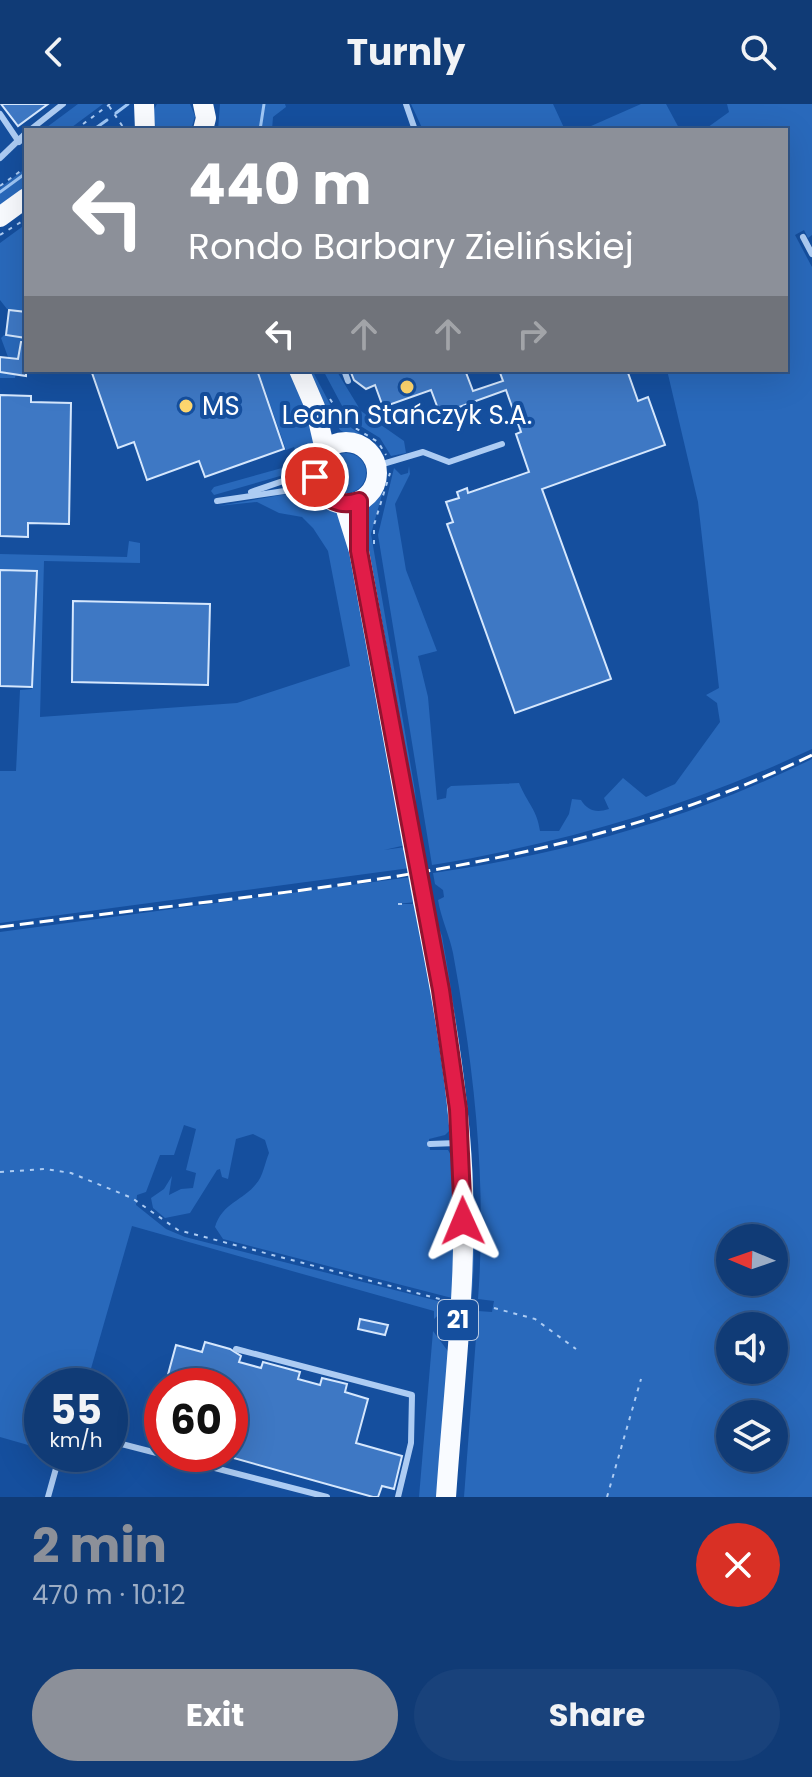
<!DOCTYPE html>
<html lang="en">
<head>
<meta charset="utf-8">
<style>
  :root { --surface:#103b76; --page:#19427b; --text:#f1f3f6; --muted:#9cadc5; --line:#305588; --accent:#8c9099 }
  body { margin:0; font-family:Poppins,sans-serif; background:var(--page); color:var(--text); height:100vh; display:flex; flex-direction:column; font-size:30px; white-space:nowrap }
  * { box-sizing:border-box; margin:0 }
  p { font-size:26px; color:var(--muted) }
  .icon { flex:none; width:44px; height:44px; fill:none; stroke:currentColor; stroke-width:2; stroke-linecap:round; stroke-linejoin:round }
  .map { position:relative; height:1393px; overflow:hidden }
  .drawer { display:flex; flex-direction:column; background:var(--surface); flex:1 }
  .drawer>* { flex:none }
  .hud { position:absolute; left:24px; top:24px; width:764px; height:244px; border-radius:0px; box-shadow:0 8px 32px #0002,0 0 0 2px var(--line); background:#8c9099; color:#fff; overflow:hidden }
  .needle { width:52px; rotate:272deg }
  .tools { position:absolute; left:716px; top:1120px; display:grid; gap:16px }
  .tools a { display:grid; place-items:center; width:72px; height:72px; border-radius:50%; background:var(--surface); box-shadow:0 8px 32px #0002,0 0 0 2px var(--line); font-size:40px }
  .speed { position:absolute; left:24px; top:1264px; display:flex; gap:16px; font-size:40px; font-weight:700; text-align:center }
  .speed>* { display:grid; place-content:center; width:104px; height:104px; border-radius:50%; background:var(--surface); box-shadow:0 8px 32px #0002,0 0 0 2px var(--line); line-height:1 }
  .speed small { font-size:20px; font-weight:400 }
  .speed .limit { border:12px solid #d22; background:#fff; color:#111 }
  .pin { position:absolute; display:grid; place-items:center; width:68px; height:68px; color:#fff; margin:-34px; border:4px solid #fff; border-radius:50%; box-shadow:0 2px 8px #0007 }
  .me { position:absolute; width:88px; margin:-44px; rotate:359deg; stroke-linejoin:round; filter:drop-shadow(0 0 6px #0008) }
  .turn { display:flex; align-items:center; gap:28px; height:168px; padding:0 32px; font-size:36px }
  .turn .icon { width:104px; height:104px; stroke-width:2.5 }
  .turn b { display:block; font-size:56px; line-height:68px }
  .lanes { display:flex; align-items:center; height:76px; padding:0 32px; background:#0003; justify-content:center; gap:40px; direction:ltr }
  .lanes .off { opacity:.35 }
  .round { display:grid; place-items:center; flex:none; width:84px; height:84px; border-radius:42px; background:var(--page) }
  .summary { display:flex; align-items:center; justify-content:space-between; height:136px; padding:0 32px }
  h1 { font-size:48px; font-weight:700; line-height:60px; color:var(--accent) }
  .primary-button { display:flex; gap:16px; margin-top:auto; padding:16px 32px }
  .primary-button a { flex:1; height:92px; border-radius:48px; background:var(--accent); color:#fff; font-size:32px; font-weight:700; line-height:92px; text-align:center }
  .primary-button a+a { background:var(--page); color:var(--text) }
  header { display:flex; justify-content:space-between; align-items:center; height:104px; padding:0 32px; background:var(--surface); font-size:36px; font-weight:700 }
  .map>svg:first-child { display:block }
</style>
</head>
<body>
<header><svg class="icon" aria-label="back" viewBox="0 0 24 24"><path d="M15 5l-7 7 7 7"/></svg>Turnly<svg class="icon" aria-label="search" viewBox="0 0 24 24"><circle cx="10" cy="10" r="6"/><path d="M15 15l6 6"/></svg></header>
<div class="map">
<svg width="812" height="1393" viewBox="0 0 812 1393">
  <rect width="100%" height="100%" fill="#154f9e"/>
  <g fill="#2969bb" fill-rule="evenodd">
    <polygon points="78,0 103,0 68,26 43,26"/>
    <polygon points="157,0 190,0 195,12 191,26 156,26 153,7"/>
    <polygon points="220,0 285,0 286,3 273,13 272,26 218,26"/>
    <polygon points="411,0 553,0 565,26 423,26"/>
    <polygon points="641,0 666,0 680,26 582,26"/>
    <path d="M727,0H812V131L808,134L804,126L795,131L812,163V645C690,702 565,739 432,761L378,431L394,364L401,371L408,369L409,362L410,370L395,400L406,466L437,547L418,552L428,593L437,696L446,694L447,685L451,682L519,679C528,700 537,706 540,727H559L569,710L572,695L581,696C588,707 596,709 609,705L604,694L623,674L646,693L675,680L720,618L717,599L706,591L719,584L698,398L667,266H786V26H704L729,8Z"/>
    <polygon points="26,64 26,83 0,101 0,84"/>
    <polygon points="26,120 26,213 15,274 0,274 0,268 6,268 8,253 1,234 4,231 17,232 20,207 7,205 0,196 0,139"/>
    <polygon points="258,266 292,266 317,344 301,366 214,391 211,387 214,383 300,359 294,343 286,346"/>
    <polygon points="305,266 312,266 338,315 377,341 384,352 340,326"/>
    <polygon points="323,266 336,266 361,307 404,337 406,349 391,352 380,334 349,315"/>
    <circle cx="346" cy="369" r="20"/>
    <polygon points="388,369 371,430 415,687 417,712 370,469 364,419 367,401"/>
    <polygon points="293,389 314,391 338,409 357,473 406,741 384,746 405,743 410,764 0,819 0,667 16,667 20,586 32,585 37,468 0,466 0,450 127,453 129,437 140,439 140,459 44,457 40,613 237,599 350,562 328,447 313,424 302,413 279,409 257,398 218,402"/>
    <path d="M812,655V1393H464L478,1207L492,1208L494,1197L478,1195C487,1077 474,964 453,849C449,830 441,814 438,796L444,793L443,786L435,780L433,769C564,750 693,714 812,655ZM774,1134V1178H730V1134ZM774,1222V1266H730V1222ZM730,1310H774V1354H730Z"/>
    <path d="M411,773L416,798L397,800H416L444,950L451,1025L445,1031L429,1035L430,1046H448L455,1058L452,1194L223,1135L215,1123C222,1099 244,1096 256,1080C263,1073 265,1058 269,1049L265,1036L253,1030L236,1035L228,1075L222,1073L220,1065L217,1066L190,1109L165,1114L153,1104L151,1094L164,1085L172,1072L169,1091L181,1085L193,1084L196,1069L186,1066L196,1025L184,1021L174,1051H160L146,1088L137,1091L136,1101L166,1125L185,1133L450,1200L434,1215V1207L132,1122L86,1282H42V1345L0,1333V828Z"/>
    <path d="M434,811L442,832C463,952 481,1069 472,1191Z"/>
    <polygon points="433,1227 450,1250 439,1393 419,1393"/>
  </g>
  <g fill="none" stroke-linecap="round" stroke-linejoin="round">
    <g stroke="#9fc7f6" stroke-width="3">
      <polyline points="116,9 128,0"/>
      <polyline points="93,26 107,16"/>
      <polyline points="260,26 264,0"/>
      <polyline points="0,88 26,69"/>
    </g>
  </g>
  <g fill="#3e78c4" stroke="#d5e7fd" stroke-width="2">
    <polygon points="1,0 48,0 18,22"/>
    <polygon points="9,206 26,208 26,234 6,231"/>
    <polygon points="21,238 26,238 26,272 0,268 0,253 18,255"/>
    <polygon points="91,266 257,266 284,345 205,373 199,357 147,376 134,338 118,344"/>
    <polygon points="350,266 465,266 473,287 503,277 499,266 627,266 638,297 648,293 665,341 542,385 611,575 515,609 447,420 453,418 446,398 459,394 457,388 467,384 468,389 529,368 516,330 521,328 506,286 440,310 431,286 383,303 375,281 366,285 354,276"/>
    <polygon points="0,291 31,292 31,298 71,299 69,420 28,419 28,433 0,432"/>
    <polygon points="0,466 37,467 32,583 0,582"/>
    <polygon points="73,497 210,500 208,581 72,578"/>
    <polygon points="360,1215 388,1221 385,1231 358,1225"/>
    <polygon points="205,1238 230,1245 241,1252 239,1258 261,1264 263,1258 300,1268 298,1275 320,1281 322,1274 347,1280 345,1288 368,1295 356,1339 402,1352 394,1385 382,1382 378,1393 373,1393 230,1353 230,1282 168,1282 166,1278 176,1241 202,1248"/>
    <polygon points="158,1297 162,1298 162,1334 150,1331"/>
  </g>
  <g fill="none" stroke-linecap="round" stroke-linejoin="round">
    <g stroke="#adccf3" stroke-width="2" stroke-dasharray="4 6" stroke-linecap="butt">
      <polyline points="109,2 125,26"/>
      <polyline points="75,26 110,0"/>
      <polyline points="0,82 26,63"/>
      <polyline points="0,131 26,115"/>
      <polyline points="330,295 344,317 378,338 386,351"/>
      <polyline points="374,440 374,421 390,369"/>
      <polyline points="398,800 407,800"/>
      <polyline points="0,1068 45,1065 71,1069 132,1094 178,1126 447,1197"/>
      <polyline points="494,1204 535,1215 576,1245"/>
      <polyline points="607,1393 641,1275"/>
    </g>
    <g stroke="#adccf3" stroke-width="6">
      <polyline points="406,0 415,26"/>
      <polyline points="0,10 19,38"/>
      <polyline points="30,26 63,0"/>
      <polyline points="0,54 26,29"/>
      <polyline points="803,133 812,150"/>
      <polyline points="344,266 348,277"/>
      <polyline points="376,362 423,348 449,358 502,340"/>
      <polyline points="251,388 315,366"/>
      <polyline points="217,397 318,382"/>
      <polyline points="430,1040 457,1039"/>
      <polyline points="236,1245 412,1291 411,1339 398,1393"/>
      <polyline points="110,1337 327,1393"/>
      <polyline points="48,1393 60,1350"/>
    </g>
    <g stroke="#f9fbff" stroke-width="20">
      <polyline points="144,0 145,26"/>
      <polyline points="203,26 206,14 203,0"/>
      <polyline points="0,113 26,94"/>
      <polyline points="299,266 315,303 325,346"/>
      <circle cx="346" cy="369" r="31"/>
      <polyline points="344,399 359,447 413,743"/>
      <path d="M423,797C442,892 460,987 463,1084C466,1187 453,1291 446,1393"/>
    </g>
    <path stroke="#fff" stroke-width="3" stroke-dasharray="14 6" stroke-linecap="butt" d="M0,823C273,787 561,773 812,651"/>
    <polyline stroke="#f9fbff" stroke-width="20" points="413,743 423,797"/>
  </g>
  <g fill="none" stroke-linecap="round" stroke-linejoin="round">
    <g stroke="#92132f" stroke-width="20">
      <path id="route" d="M315,373C322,394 338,404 359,397V447L441,886L458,1005L463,1117"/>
    </g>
    <use href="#route" stroke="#e11d48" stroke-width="14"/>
  </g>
  <g fill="#ffd76f" stroke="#154f9e" stroke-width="3">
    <circle cx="407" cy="283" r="8"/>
    <circle cx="186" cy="302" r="8"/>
  </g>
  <g text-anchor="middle" stroke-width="8" stroke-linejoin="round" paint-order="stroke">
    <rect fill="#154f9e" stroke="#b9cae2" stroke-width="2" x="438" y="1196" width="40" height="40" rx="6"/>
    <g font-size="24" font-weight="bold" fill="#fff">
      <text x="458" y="1224">21</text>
    </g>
    <g font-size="26" fill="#fff" stroke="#154f9e" text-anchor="start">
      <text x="202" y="311">MS</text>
      <text x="407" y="320" text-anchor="middle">Leann Stańczyk S.A.</text>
    </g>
  </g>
</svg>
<div class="tools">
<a><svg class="needle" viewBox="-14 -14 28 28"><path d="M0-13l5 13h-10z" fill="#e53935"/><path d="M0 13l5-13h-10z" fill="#9cadc5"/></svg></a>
<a><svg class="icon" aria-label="sound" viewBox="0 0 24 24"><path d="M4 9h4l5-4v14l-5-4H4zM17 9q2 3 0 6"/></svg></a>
<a><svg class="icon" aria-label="layers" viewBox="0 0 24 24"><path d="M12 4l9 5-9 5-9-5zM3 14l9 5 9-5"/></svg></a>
</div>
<div class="speed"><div>55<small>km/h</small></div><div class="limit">60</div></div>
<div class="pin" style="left:315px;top:373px;background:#d93025"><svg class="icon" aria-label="arrive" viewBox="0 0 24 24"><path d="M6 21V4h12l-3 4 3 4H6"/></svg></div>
<svg class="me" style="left:463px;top:1117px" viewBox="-20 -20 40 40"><path d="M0-17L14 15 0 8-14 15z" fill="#e11d48" stroke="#fff" stroke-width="4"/></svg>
<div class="hud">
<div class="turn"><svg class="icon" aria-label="left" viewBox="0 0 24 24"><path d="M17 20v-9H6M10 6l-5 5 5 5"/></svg><div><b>440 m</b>Rondo Barbary Zielińskiej</div></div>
<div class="lanes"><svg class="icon" aria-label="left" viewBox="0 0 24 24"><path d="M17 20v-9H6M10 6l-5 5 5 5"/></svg><svg class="icon off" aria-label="ahead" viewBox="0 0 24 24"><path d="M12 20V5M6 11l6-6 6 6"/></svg><svg class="icon off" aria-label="ahead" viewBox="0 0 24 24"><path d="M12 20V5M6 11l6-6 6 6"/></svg><svg class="icon off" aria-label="right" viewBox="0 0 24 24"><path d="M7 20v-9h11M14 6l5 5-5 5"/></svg></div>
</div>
</div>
<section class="drawer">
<div class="summary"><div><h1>2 min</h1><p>470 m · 10:12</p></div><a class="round" style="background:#d93025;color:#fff"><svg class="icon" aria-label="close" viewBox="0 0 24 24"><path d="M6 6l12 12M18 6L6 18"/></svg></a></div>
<div class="primary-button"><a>Exit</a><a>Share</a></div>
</section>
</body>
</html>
